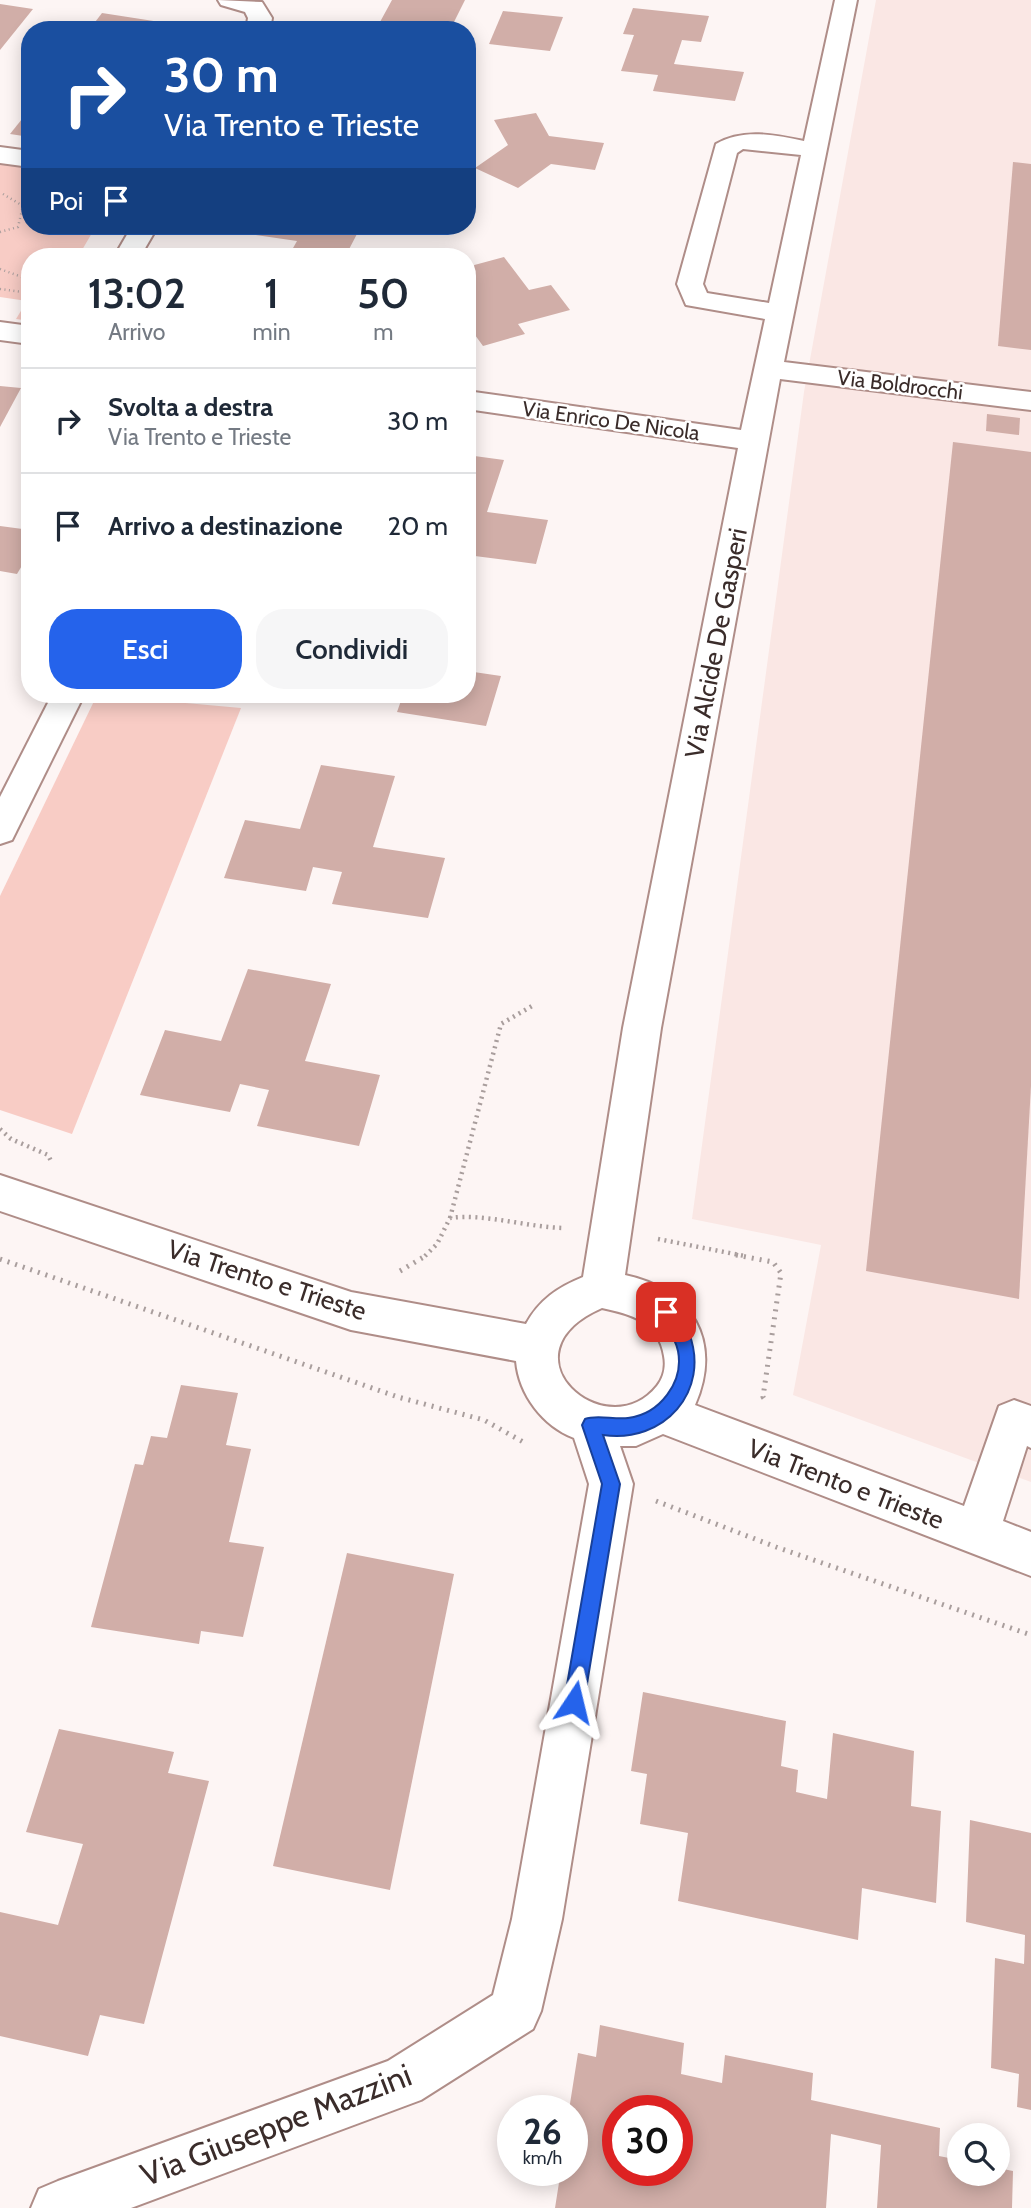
<!DOCTYPE html>
<html lang="it">
<head>
<meta charset="utf-8">
<style>
  :root { --surface:#fff; --page:#f6f6f7; --text:#1f2937; --muted:#747a83; --line:#e0e1e3; --accent:#2563eb }
  body { margin:0; font-family:Cabin,sans-serif; background:var(--page); color:var(--text); height:100vh; display:flex; flex-direction:column; font-size:26px; white-space:nowrap }
  * { box-sizing:border-box; margin:0 }
  p { font-size:23px; color:var(--muted) }
  .icon { flex:none; width:38px; height:38px; fill:none; stroke:currentColor; stroke-width:2; stroke-linecap:round; stroke-linejoin:round }
  .map { position:relative; flex:1; overflow:hidden }
  .panel { position:absolute; left:21px; top:248px; width:455px; height:455px; display:flex; flex-direction:column; background:var(--surface); border-radius:28px; box-shadow:0 4px 18px #0003 }
  .panel>* { flex:none }
  .guide { position:absolute; left:21px; top:21px; width:455px; height:214px; border-radius:28px; box-shadow:0 4px 18px #0003; background:#1a4fa0; color:#fff; overflow:hidden }
  .controls { position:absolute; left:947px; top:2123px; display:grid; gap:14px }
  .controls a { display:grid; place-items:center; width:63px; height:63px; border-radius:50%; background:var(--surface); box-shadow:0 4px 18px #0003; font-size:35px }
  .speed { position:absolute; left:497px; top:2095px; display:flex; gap:14px; font-size:35px; font-weight:700; text-align:center }
  .speed>* { display:grid; place-content:center; width:91px; height:91px; border-radius:50%; background:var(--surface); box-shadow:0 4px 18px #0003; line-height:1 }
  .speed small { font-size:18px; font-weight:400 }
  .speed .limit { border:10px solid #d22; background:#fff; color:#111 }
  .pin { position:absolute; display:grid; place-items:center; width:60px; height:60px; color:#fff; margin:-30px; border-radius:14px; box-shadow:0 4px 10px #0006 }
  .me { position:absolute; width:77px; margin:-38px; rotate:10deg; stroke-linejoin:round; filter:drop-shadow(0 0 5px #0008) }
  .turn { display:flex; align-items:center; gap:24px; height:147px; padding:0 28px; font-size:32px }
  .turn .icon { width:91px; height:91px; stroke-width:2.5 }
  .turn b { display:block; font-size:49px; line-height:60px }
  .then { display:flex; align-items:center; height:66px; padding:0 28px; background:#0003; gap:14px; font-size:26px }
  .eta { display:flex; justify-content:space-evenly; align-items:center; height:119px; text-align:center }
  .eta b { font-size:42px; font-weight:600; line-height:49px }
  .action { display:flex; gap:14px; margin-top:auto; padding:14px 28px }
  .action a { flex:1; height:80px; border-radius:28px; background:var(--accent); color:#fff; font-size:28px; font-weight:600; line-height:80px; text-align:center }
  .action a+a { background:var(--page); color:var(--text) }
  ul { padding:0; list-style:none }
  li { display:flex; align-items:center; gap:21px; height:105px; padding:0 28px; border-top:2px solid var(--line) }
  li div { flex:1 }
  li b { display:block; font-size:26px }
  li em { font-style:normal }
  .map>svg:first-child { display:block }
</style>
</head>
<body>
<div class="map">
<svg width="1031" height="2208" viewBox="0 0 1031 2208">
  <rect width="100%" height="100%" fill="#fdf5f4"/>
  <polygon fill="#fae7e4" points="876,0 1031,0 1031,1482 793,1395 821,1245 692,1219 804,392"/>
  <g fill="#f8ccc5">
    <polygon points="0,161 30,165 30,226 96,226 78,257 30,257 30,321 16,319 27,301 0,297"/>
    <polygon points="97,695 241,708 72,1134 0,1110 0,896"/>
  </g>
  <g fill="#d1aea8" fill-rule="evenodd">
    <polygon points="392,0 465,0 450,30 370,30 375,22 380,22"/>
    <polygon points="0,4 33,9 0,50"/>
    <polygon points="633,8 709,16 701,42 682,40 674,64 744,72 735,101 653,91 658,75 621,71 634,35 623,34"/>
    <polygon points="503,11 563,17 550,51 489,44"/>
    <polygon points="102,13 160,22 153,30 89,30"/>
    <polygon points="30,109 30,137 10,134"/>
    <polygon points="536,113 549,136 604,143 595,170 551,164 518,188 475,168 508,145 494,120"/>
    <polygon points="1013,162 1031,164 1031,350 998,346"/>
    <polygon points="218,226 342,226 341,229 358,232 345,257 288,257 297,241 216,229"/>
    <polygon points="504,257 529,290 551,285 570,310 518,324 525,334 483,346 467,324 467,282 471,281 467,276 467,267"/>
    <polygon points="0,386 21,388 0,427"/>
    <polygon points="987,414 1020,418 1019,435 986,431"/>
    <polygon points="953,442 1031,452 1031,1086 1019,1299 866,1271"/>
    <polygon points="467,455 504,460 487,512 548,520 536,564 467,555"/>
    <polygon points="0,526 30,530 30,552 17,574 0,571"/>
    <polygon points="467,671 501,676 486,726 397,712 403,695 467,695"/>
    <polygon points="321,765 395,776 373,847 445,858 428,918 332,904 342,872 313,867 306,891 224,878 245,820 300,829"/>
    <polygon points="248,969 331,984 305,1061 380,1075 359,1146 257,1126 269,1090 240,1084 230,1112 140,1095 165,1030 221,1041"/>
    <polygon points="181,1385 238,1393 226,1445 251,1449 229,1542 264,1547 243,1637 201,1631 199,1644 91,1627 135,1464 143,1465 151,1436 167,1438"/>
    <polygon points="347,1553 454,1574 390,1890 273,1866"/>
    <polygon points="643,1692 786,1721 781,1766 798,1770 796,1792 827,1799 833,1733 914,1751 911,1806 941,1811 936,1903 862,1888 858,1940 678,1901 688,1833 640,1824 647,1774 631,1771"/>
    <polygon points="59,1729 174,1752 168,1773 209,1781 144,2024 100,2015 88,2056 0,2036 0,1912 58,1925 83,1844 26,1832"/>
    <polygon points="970,1820 1031,1833 1031,2110 1017,2107 1019,2074 991,2068 995,1958 1024,1964 1025,1935 966,1922"/>
    <path d="M600,2025L684,2043L681,2074L722,2083L725,2055L813,2073L811,2100L940,2128L939,2156L959,2160V2174H998V2168L1013,2171L1012,2208H877L881,2145L831,2134L826,2208H555L561,2170H572V2110H569L578,2053L596,2057ZM618,2110H677V2170H618Z"/>
  </g>
  <g fill="none" stroke-linecap="round" stroke-linejoin="round">
    <g stroke="#af8d88" stroke-width="4">
      <g id="minor">
        <polygon points="218,0 262,2 272,18 270,30 246,30 248,18 245,12 221,5"/>
        <path d="M835,0H857L784,362L1031,392V410L780,379L661,1028L625,1275C692,1289 723,1341 695,1405L964,1506L999,1406L1014,1400L1031,1406V1448L1027,1446L1003,1521L1031,1532V1576L663,1434L636,1446H620L633,1484L562,1919L541,2011L533,2029L421,2100L131,2208H31L39,2189L58,2181L388,2061L493,1995L512,1919L589,1484L574,1438C543,1426 519,1395 516,1361L351,1330L0,1211V1175L351,1292L526,1324C539,1300 558,1287 583,1277L623,1028L738,448L467,409V391L741,430L765,319L686,305L677,284L716,144C743,128 775,135 804,141ZM743,149L801,155L769,303L707,293L703,284L737,153ZM602,1308C631,1314 659,1322 664,1356C666,1366 664,1377 657,1386C606,1449 497,1354 602,1308Z"/>
        <polygon points="0,147 30,151 30,167 0,163"/>
        <polygon points="132,226 158,226 140,257 114,257"/>
        <polygon points="0,322 30,326 30,344 0,340"/>
        <polygon points="52,695 84,695 12,840 0,844 0,797"/>
      </g>
    </g>
    <g stroke="#a99e9d" stroke-width="2.5" stroke-dasharray="1 3.5" stroke-linecap="butt">
      <polyline points="3,194 23,206"/>
      <polyline points="0,232 18,227 23,206 30,205"/>
      <polyline points="0,269 30,280"/>
      <polyline points="0,289 30,293"/>
    </g>
    <g stroke="#a99e9d" stroke-width="4.5" stroke-dasharray="2 4.5" stroke-linecap="butt">
      <polyline points="0,1129 11,1139 48,1155 51,1161"/>
      <polyline points="450,1218 501,1024 532,1006"/>
      <polyline points="658,1239 745,1256"/>
      <path d="M425,1256L437,1244L450,1218C483,1213 527,1227 563,1228"/>
    </g>
    <g stroke="#a99e9d" stroke-width="5" stroke-dasharray="2 6" stroke-linecap="butt">
      <polyline points="736,1255 773,1262 781,1273 763,1397 766,1401"/>
      <polyline points="0,1259 398,1397 484,1420 525,1443"/>
      <polyline points="400,1271 427,1255"/>
      <polyline points="656,1501 776,1547 1031,1635"/>
    </g>
    <use href="#minor" fill="#fff" fill-rule="evenodd"/>
  </g>
  <path fill="#2563eb" stroke="#184099" stroke-width="2" d="M666,1304C677,1308 685,1322 689,1333C711,1391 664,1444 603,1435L620,1484L584,1702L581,1709L574,1711L567,1709L564,1702L602,1484L582,1425L585,1419C597,1414 614,1420 628,1418C660,1414 684,1382 678,1351C675,1335 664,1325 658,1312L660,1306Z"/>
  <g text-anchor="middle" stroke-width="5" stroke-linejoin="round" paint-order="stroke">
    <g font-size="21" fill="#3a2c2a" stroke="#fff">
      <text transform="translate(900 385) rotate(7)" y="7">Via Boldrocchi</text>
      <text transform="translate(611 421) rotate(8)" y="7">Via Enrico De Nicola</text>
    </g>
    <g font-size="26" fill="#3a2c2a" stroke="#fff">
      <text transform="translate(716 643) rotate(-79)" y="9">Via Alcide De Gasperi</text>
      <text transform="translate(267 1280) rotate(18)" y="9">Via Trento e Trieste</text>
      <text transform="translate(846 1484) rotate(21)" y="9">Via Trento e Trieste</text>
    </g>
    <g font-size="32" fill="#3a2c2a" stroke="#fff">
      <text transform="translate(276 2125) rotate(-21)" y="11">Via Giuseppe Mazzini</text>
    </g>
  </g>
</svg>
<div class="controls">
<a><svg class="icon" aria-label="search" viewBox="0 0 24 24"><circle cx="10" cy="10" r="6"/><path d="M15 15l6 6"/></svg></a>
</div>
<div class="speed"><div>26<small>km/h</small></div><div class="limit">30</div></div>
<div class="pin" style="left:666px;top:1312px;background:#d93025"><svg class="icon" aria-label="arrive" viewBox="0 0 24 24"><path d="M6 21V4h12l-3 4 3 4H6"/></svg></div>
<svg class="me" style="left:574px;top:1702px" viewBox="-20 -20 40 40"><path d="M0-17L14 15 0 8-14 15z" fill="#2563eb" stroke="#fff" stroke-width="4"/></svg>
<div class="guide">
<div class="turn"><svg class="icon" aria-label="right" viewBox="0 0 24 24"><path d="M7 20v-9h11M14 6l5 5-5 5"/></svg><div><b>30 m</b>Via Trento e Trieste</div></div>
<div class="then">Poi<svg class="icon" aria-label="arrive" viewBox="0 0 24 24"><path d="M6 21V4h12l-3 4 3 4H6"/></svg></div>
</div>
<section class="panel">
<div class="eta">
<div><b>13:02</b><p>Arrivo</p></div>
<div><b>1</b><p>min</p></div>
<div><b>50</b><p>m</p></div>
</div>
<ul>
<li><svg class="icon" aria-label="right" viewBox="0 0 24 24"><path d="M7 20v-9h11M14 6l5 5-5 5"/></svg><div><b>Svolta a destra</b><p>Via Trento e Trieste</p></div><em>30 m</em></li>
<li><svg class="icon" aria-label="arrive" viewBox="0 0 24 24"><path d="M6 21V4h12l-3 4 3 4H6"/></svg><div><b>Arrivo a destinazione</b></div><em>20 m</em></li>
</ul>
<div class="action"><a>Esci</a><a>Condividi</a></div>
</section>
</div>
</body>
</html>
